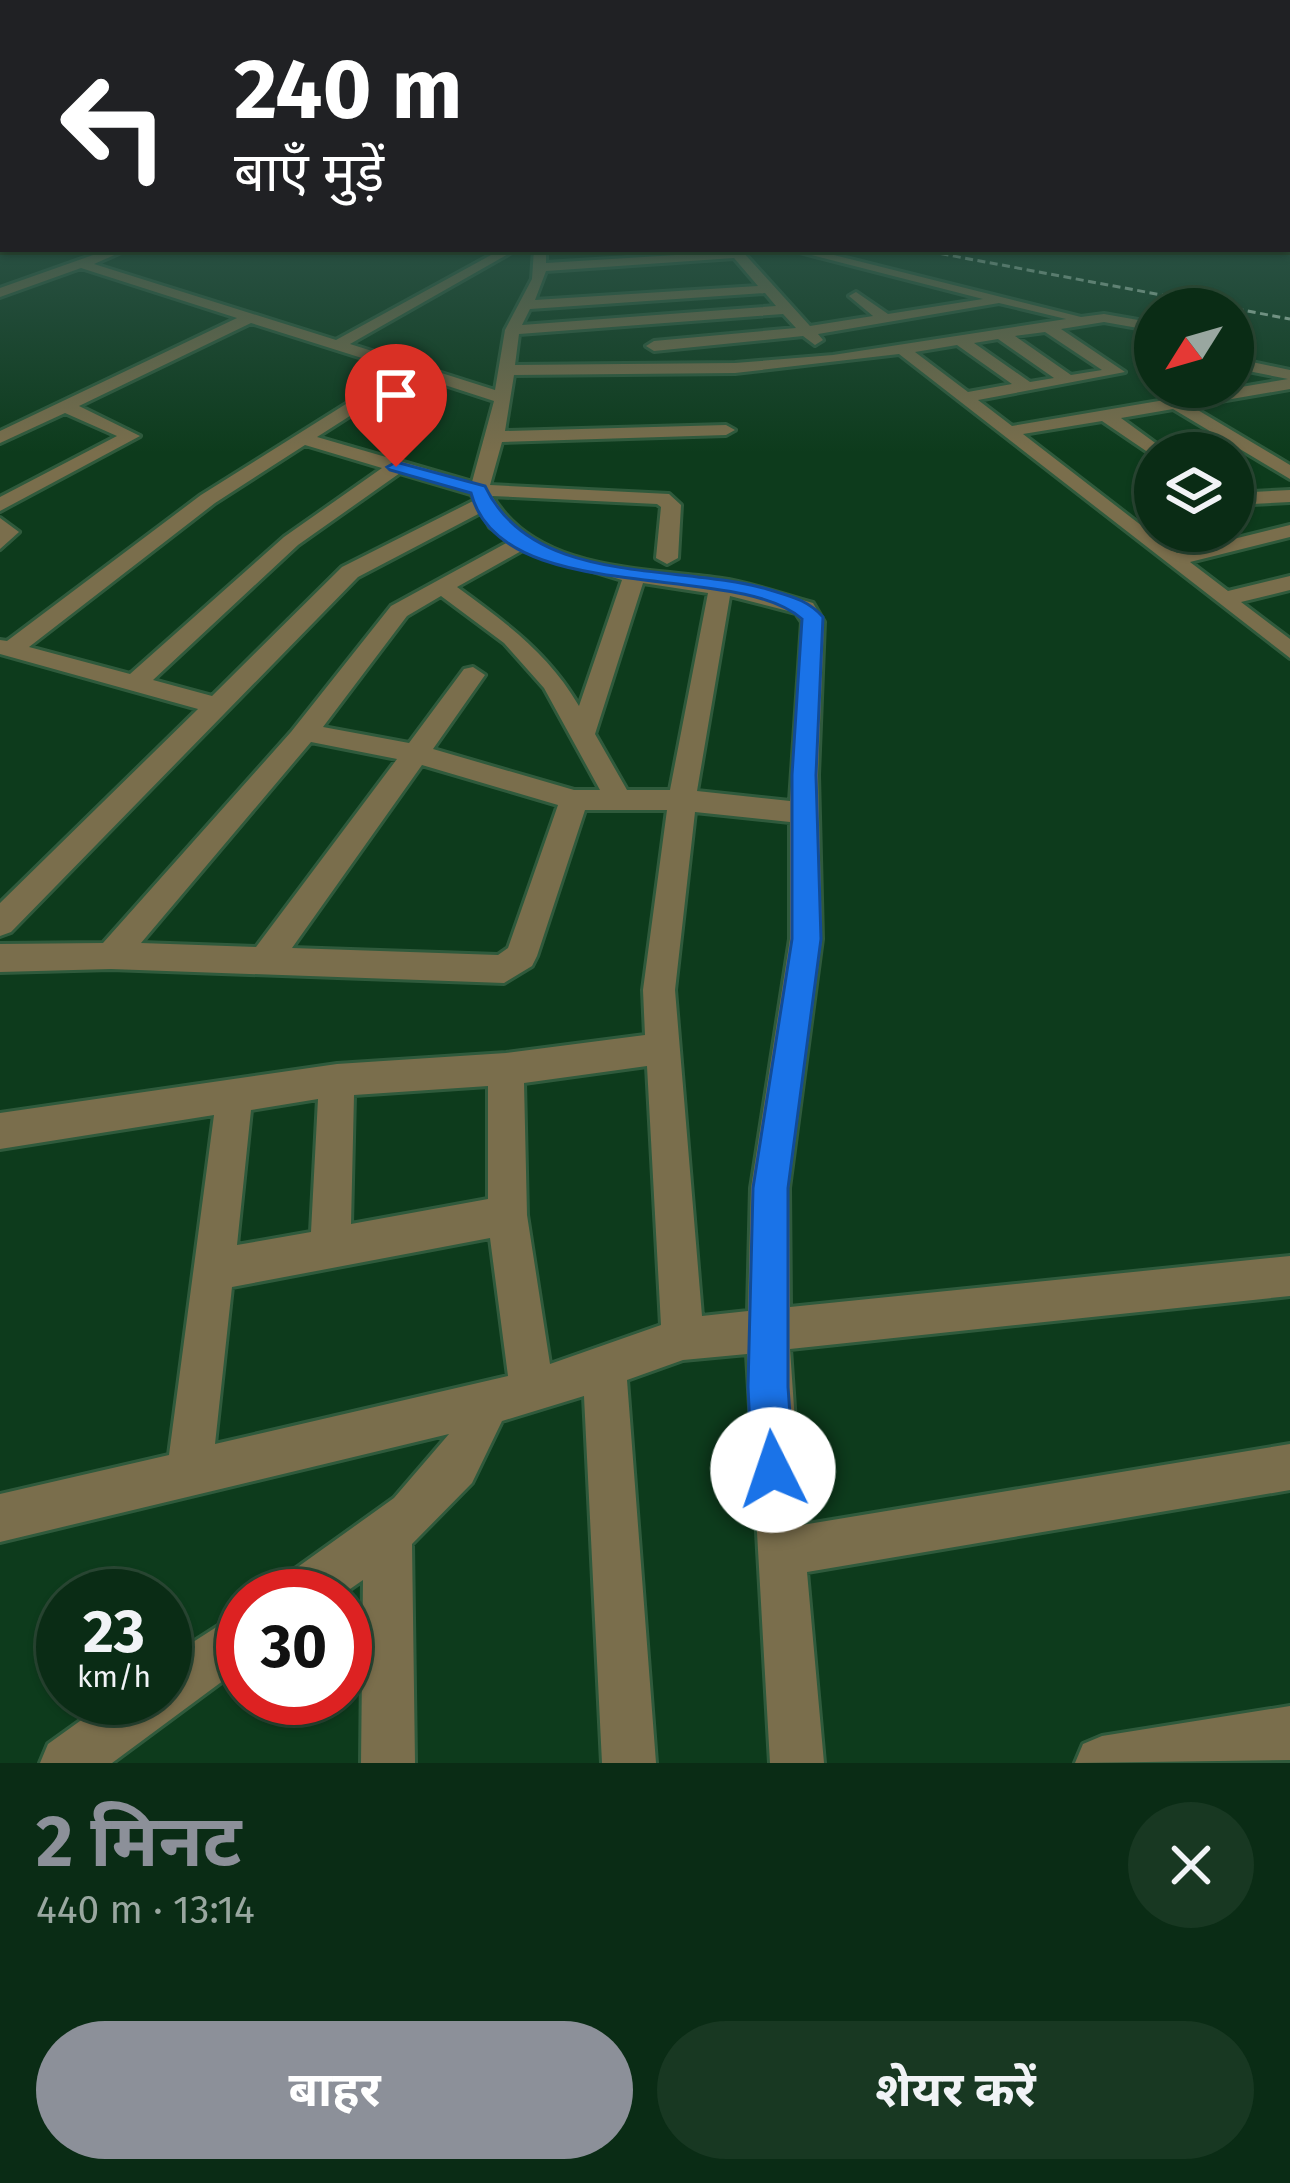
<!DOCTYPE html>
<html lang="hi">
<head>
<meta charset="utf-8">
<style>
  :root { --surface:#0a2c15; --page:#183822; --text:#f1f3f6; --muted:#99a7a0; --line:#2a4834; --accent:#8c9099 }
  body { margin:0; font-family:"Fira Sans","Noto Sans Devanagari",sans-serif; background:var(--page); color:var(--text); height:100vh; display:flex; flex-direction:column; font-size:45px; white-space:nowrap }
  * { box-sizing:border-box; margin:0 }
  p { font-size:39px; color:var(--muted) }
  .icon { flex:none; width:66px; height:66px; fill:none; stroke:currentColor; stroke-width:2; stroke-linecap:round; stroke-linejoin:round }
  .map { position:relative; height:1763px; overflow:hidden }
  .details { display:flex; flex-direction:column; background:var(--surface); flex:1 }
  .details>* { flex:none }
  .top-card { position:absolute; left:0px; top:0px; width:1290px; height:252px; box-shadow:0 3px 9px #0004,0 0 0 3px var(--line); background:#202124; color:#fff; overflow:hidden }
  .needle { width:78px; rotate:233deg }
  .fabs { position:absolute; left:1134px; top:288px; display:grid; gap:24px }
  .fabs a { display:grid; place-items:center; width:120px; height:120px; border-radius:50%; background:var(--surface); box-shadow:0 3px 9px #0004,0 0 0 3px var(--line); font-size:60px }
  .speed { position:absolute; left:36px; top:1569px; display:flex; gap:24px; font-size:60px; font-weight:700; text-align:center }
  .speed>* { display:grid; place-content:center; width:156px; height:156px; border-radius:50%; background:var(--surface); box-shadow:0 3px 9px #0004,0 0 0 3px var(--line); line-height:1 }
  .speed small { font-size:30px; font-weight:400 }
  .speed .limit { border:18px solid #d22; background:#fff; color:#111 }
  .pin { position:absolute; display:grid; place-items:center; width:102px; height:102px; color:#fff; margin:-123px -51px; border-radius:50% 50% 50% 0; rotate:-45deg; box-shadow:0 0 12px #0007 }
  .pin .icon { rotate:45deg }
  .me { position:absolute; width:132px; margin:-66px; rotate:356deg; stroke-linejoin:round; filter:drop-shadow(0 0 9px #0008) }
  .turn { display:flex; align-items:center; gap:42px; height:252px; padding:0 36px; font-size:54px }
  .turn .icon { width:156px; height:156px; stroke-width:2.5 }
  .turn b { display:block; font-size:84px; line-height:102px }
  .round { display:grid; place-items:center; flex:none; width:126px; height:126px; border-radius:63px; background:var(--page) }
  .head { display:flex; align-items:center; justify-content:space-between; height:204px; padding:0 36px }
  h1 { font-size:72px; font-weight:700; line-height:90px; color:var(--accent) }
  .action { display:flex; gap:24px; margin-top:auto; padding:24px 36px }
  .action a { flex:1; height:138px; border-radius:72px; background:var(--accent); color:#fff; font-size:48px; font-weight:700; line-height:138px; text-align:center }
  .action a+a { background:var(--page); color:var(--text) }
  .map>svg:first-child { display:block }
</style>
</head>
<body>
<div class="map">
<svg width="1290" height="1763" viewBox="0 0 1290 1763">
  <rect width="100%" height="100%" fill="#0d3b1c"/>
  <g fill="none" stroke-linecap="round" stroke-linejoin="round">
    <g stroke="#2f5a3c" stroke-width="6">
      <g id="minor">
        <polygon points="1287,217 1290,218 1290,227 1287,226"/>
        <path d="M110,249H128L94,264L336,340L502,249H517L350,344L495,390L505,330L532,279L534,249H546V263L742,251L810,326L873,316L849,296L856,292L888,314L983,299L788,249H810L1081,317L1104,314L1155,323V331L1104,322L1061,329L1125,372L978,400L1012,426L1288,379L1233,368V358L1290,370V389L1191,406L1290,465V479L1173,409L1121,418L1169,453H1155V457L1102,421L1023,434L1177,553L1290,525V537L1190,562L1228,591L1290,576V590L1241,602L1290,639V658L899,354L735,373L514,375L505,431L726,425L735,430L726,435L502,442L490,485L669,494L681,505L678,558L667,564L656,558L661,507L657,504L492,496C537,573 647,568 722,579C751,583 784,595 813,603L824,622L818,775L822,939L789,1188L790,1307L1290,1256V1296L790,1349L802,1525L1290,1444V1490L807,1572L824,1763H770L747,1354L683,1360L627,1380L656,1763H602L584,1396L502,1421L472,1483L412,1544L415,1763H361L363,1580L340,1596H273L281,1579L394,1498L449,1434L0,1542V1494L169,1455L214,1115L0,1149V1113L337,1064L506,1053L645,1035L643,990L667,810H585L537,956L532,966L504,983L111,969L0,972V944L103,943L291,732L391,606L510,541L490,527L482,512L358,577L11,932L0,936V903L198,709L0,654V640L7,641L201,495L400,370L251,323L79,406L140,436L0,511V497L117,436L65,413L0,443V431L237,318L81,268L0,297V288ZM734,258L758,286L535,300L546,271ZM765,293L776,306L522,325L530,309ZM999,303L1066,319L833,355L735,363L515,365L519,334L783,314L796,328L654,341L646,346L654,351L803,336L815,345L823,340L818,334ZM1045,332L1102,370L1071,375L1015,336ZM998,339L1054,378L1030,382L974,343ZM957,345L1012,384L968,392L915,352ZM414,375L494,401L472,482L317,437ZM305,445L382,468L284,537L130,674L29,647L215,503ZM400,473L471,494L475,500L342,567L212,696L153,680L298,545ZM523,550L622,580L579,706C549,654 505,622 457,587ZM643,583L708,593L670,790H627L595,734ZM441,596L504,643L544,688L600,790H574L433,749L485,675L473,667L464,669L409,743L323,727L407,616ZM730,596L796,613L802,622L790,801L697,791ZM311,742L397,759L256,947L141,943ZM422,765L558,805L508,948L498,955L292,948ZM695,812L790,822V939L751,1188L748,1311L702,1316L675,990ZM647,1066L661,1325L550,1364L527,1215L524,1083ZM488,1086V1199L351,1224L354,1095ZM318,1099L311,1232L237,1245L251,1110ZM490,1238L508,1376L215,1444L232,1287Z"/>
        <polygon points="1290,490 1290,502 1233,505 1233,493"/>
        <polygon points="0,518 19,532 0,549"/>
        <polygon points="243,1610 243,1666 112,1763 40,1763 48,1744 112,1698 165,1698 165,1660"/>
        <polygon points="1290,1706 1290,1760 1075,1763 1083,1744 1102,1736"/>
      </g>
    </g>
    <use href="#minor" fill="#7a6e4c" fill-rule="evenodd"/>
    <polyline stroke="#c1dcc6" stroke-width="3" stroke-dasharray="8 4.5" stroke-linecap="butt" points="916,249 1290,319"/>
  </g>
  <linearGradient id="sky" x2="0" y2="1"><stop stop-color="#07200f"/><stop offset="0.45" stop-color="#2f554b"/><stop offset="1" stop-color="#2f554b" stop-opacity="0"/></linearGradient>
  <rect width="1290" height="453" fill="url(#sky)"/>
  <path fill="#1a73e8" stroke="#114b97" stroke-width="3" d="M396,462L485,486C533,587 676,563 767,589C789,596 807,599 823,617L816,775L821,939L788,1188V1387L794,1470L788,1485L773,1491L758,1485L752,1470L748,1387L753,1188L792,939V775L802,619C736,560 501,609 471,493L390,470L387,467Z"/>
</svg>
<div class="fabs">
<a><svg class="needle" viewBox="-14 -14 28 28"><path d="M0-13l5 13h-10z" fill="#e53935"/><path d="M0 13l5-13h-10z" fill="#99a7a0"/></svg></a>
<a><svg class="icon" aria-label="layers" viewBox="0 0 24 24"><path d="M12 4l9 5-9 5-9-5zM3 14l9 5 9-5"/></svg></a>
</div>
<div class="speed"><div>23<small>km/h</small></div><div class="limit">30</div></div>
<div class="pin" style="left:396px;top:467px;background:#d93025"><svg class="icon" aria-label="arrive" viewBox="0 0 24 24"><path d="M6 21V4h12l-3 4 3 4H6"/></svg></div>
<svg class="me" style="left:773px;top:1470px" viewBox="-20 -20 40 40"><circle r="19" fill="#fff"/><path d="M0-13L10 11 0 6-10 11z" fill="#1a73e8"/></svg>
<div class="top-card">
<div class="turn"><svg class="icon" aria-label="left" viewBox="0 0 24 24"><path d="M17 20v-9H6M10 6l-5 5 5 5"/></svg><div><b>240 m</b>बाएँ मुड़ें</div></div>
</div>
</div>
<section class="details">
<div class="head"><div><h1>2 मिनट</h1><p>440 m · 13:14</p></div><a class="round"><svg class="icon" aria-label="close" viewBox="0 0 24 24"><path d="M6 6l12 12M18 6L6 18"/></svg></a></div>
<div class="action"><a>बाहर</a><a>शेयर करें</a></div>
</section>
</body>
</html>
